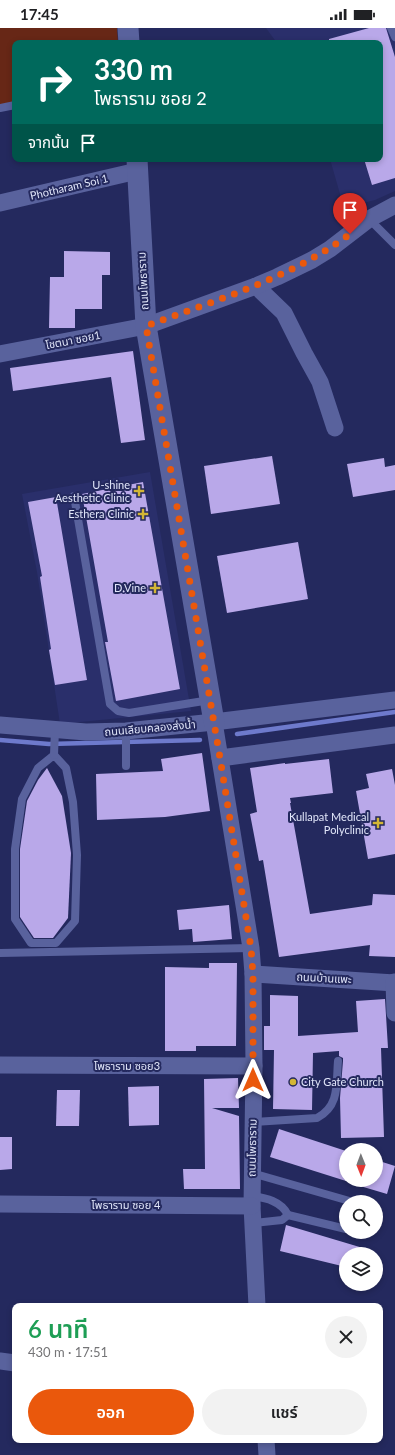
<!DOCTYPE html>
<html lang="th">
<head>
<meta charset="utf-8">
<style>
  :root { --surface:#fff; --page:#f2f2f2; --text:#202124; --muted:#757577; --accent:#ea580c }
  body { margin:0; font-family:Lato,"Noto Sans Thai",sans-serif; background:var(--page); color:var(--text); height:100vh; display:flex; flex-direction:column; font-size:15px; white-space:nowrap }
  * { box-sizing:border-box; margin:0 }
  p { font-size:13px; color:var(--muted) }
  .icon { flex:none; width:22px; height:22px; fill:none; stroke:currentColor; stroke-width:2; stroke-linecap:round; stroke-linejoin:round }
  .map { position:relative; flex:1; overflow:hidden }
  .sheet { position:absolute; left:12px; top:1275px; width:371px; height:140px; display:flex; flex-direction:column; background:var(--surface); border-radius:8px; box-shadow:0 2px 6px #0003 }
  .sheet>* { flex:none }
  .guide { position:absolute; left:12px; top:12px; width:371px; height:122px; border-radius:8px; box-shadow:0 2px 6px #0003; background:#00695c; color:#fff; overflow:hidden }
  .needle { width:26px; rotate:179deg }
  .buttons { position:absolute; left:339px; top:1115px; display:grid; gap:8px }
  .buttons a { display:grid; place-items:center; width:44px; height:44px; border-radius:50%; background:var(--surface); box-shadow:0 2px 6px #0003; font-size:20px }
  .pin { position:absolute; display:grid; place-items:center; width:34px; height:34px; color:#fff; margin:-41px -17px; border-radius:50% 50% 50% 0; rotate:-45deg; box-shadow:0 0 4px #0007 }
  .pin .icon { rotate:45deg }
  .me { position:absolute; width:44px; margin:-22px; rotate:0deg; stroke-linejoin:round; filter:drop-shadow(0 0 3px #0008) }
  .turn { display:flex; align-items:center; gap:14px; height:84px; padding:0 16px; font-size:18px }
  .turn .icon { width:52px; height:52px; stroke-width:2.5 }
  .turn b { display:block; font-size:28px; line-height:34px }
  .then { display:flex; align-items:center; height:38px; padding:0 16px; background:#0003; gap:8px; font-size:15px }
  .round { display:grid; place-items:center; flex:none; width:42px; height:42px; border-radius:21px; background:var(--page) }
  .summary { display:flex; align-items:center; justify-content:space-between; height:68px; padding:0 16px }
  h1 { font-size:24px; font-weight:600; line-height:30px; color:#1e9e55 }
  .button { display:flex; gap:8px; margin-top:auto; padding:8px 16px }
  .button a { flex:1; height:46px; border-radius:24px; background:var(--accent); color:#fff; font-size:16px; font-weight:600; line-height:46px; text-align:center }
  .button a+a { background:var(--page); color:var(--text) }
  .status { display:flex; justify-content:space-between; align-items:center; height:28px; padding:0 20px; background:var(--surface); direction:ltr }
  .status svg { height:11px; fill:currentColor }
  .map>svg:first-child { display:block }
</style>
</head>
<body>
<div class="status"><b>17:45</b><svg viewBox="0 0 49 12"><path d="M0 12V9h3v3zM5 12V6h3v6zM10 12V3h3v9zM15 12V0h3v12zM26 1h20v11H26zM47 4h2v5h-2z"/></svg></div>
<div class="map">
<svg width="395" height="1427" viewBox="0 0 395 1427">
  <rect width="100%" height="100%" fill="#24295e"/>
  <g fill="#2a2f6b">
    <polygon points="266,0 395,0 395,163 375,172 344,180 330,131 380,131 380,15 277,15"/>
    <polygon points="150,444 191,683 60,696 37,544 22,466"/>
  </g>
  <polygon fill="#672716" points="0,0 117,0 118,15 15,15 15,74 0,77"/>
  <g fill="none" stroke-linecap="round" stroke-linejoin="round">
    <g stroke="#6e7acc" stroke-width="4.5">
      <polyline points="237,706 395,684"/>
      <polyline points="0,712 49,716 200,712"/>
    </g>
  </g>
  <g fill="#b9a8e9">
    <polygon points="369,0 386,0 395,29 395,150 372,157 364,131 380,131 380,15 329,15 329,11"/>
    <polygon points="64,223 110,224 110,247 102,247 102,281 75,281 75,300 49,300 50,249 64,249"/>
    <polygon points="133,323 145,412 121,415 111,349 13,363 10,340"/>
    <polygon points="272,428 280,476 211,486 204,438"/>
    <polygon points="384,430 385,439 395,437 395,462 353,469 347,436"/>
    <polygon points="143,454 180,661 116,673 105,614 108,614 82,466"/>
    <polygon points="56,469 87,652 55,657 49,622 51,621 40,549 42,548 28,474"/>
    <polygon points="298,514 308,571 227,585 217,528"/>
    <polygon points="202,725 210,783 165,789 97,792 96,746 163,743 161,731"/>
    <polygon points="329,731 333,765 290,770 291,775 290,775 310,886 372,877 373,866 395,867 395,929 369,928 370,917 279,929 263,832 259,833 250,786 257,784 250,740 285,735 285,736"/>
    <polygon points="47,740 62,768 71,825 68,890 53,910 34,910 20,889 20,821 27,773 38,752"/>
    <polygon points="392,741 395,757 395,826 368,831 356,763 369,760 366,746"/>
    <polygon points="229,877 232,911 193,914 192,901 179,902 177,882"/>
    <polygon points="209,935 237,935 236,1018 196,1018 196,1023 165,1023 165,939 209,940"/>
    <polygon points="270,967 298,968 298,1008 358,1004 356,973 385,971 388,1020 381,1020 384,1109 341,1110 340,1070 343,1033 343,1030 339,1028 339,1023 313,1025 312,1082 273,1081 274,1022 264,1022 264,998 270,998"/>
    <polygon points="238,1050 239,1080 212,1080 239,1088 240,1161 184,1161 183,1141 205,1141 204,1051"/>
    <polygon points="159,1058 159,1097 129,1098 128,1059"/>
    <polygon points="57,1062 80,1062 79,1098 56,1098"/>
    <polygon points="279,1101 346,1123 346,1153 270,1129"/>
    <polygon points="0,1109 12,1109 12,1141 0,1142"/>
    <polygon points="376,1132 395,1138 387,1166 350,1155 350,1152 376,1152"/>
    <polygon points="286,1197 373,1223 372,1226 346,1226 346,1239 280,1223"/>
  </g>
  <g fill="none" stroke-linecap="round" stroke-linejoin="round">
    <g stroke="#59629d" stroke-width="8">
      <polyline points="391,0 395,9"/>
      <polyline points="0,80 15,77"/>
      <polyline points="369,191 395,217"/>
      <polyline points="74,468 110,676 118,683 129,685 210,672"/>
      <polyline points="126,703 126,738"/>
      <polygon points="54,727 66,740 73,774 77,827 75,893 56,915 31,915 15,891 15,821 22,771 38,740"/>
      <polyline points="54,727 55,702"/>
      <polyline points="0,925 251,920"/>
      <path d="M253,1094L317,1090C340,1078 336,1056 338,1033"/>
      <polyline points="252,1145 353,1174"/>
      <path d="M252,1168C266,1170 281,1173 288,1187L282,1192L253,1195"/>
      <polyline points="288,1187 346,1201"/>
    </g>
    <g stroke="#59629d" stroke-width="17">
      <polyline points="0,175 137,143"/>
      <polyline points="256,258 284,285 304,325 320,354 335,400"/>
      <polyline points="0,326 146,298 256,258 277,249 312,232 330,221 369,191 395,177"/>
      <polyline points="214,694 251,920 253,946 254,1038 252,1178 257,1278"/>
      <polyline points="0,697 86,704 126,703 214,694 395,672"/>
      <polyline points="220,730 395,707"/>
      <polyline points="253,946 395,955"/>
      <polyline points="394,954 395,985"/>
      <polyline points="0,1037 254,1038"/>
      <polyline points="0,1176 252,1178"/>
      <polyline points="0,1333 15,1335"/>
      <polyline points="266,1412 267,1427"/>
    </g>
    <g stroke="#59629d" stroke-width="21">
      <polyline points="128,0 129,15"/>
      <polyline points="137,131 146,298 214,694"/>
    </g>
  </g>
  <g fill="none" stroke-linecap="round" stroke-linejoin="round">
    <path stroke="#ea580c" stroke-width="7" stroke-dasharray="0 12.6" d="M253,1052V946L251,920L220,730L146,298C216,272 289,251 350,206"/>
  </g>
  <g fill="#d3b635" stroke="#24295e" stroke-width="1.5">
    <path d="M137 457h4v4h4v4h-4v4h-4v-4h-4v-4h4z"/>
    <path d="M141 480h4v4h4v4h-4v4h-4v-4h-4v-4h4z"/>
    <path d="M153 554h4v4h4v4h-4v4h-4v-4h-4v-4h4z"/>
    <path d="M376 789h4v4h4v4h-4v4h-4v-4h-4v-4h4z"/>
    <circle cx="293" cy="1054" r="4"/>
  </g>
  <g text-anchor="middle" stroke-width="4" stroke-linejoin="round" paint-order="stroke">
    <g font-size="11" fill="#e0e5f9" stroke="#24295e">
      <text transform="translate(69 159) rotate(-13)" y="4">Photharam Soi 1</text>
      <text transform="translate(143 253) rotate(-93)" y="4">ถนนโพธาราม</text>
      <text transform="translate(73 312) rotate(-11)" y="4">โชตนา ซอย1</text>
      <text transform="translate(150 700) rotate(-5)" y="4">ถนนเลียบคลองส่งน้ำ</text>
      <text transform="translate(324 950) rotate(3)" y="4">ถนนบ้านแพะ</text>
      <text x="127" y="1042">โพธาราม ซอย3</text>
      <text transform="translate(252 1120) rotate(-89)" y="4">ถนนโพธาราม</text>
      <text x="126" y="1181">โพธาราม ซอย 4</text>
    </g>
    <g font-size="11" fill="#e0e5f9" stroke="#24295e" text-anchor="end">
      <text x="130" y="461">U-shine<tspan x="130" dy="13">Aesthetic Clinic</tspan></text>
      <text x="134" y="490">Esthera Clinic</text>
      <text x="146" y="564">D.Vine</text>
      <text x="369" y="793">Kullapat Medical<tspan x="369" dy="13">Polyclinic</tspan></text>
      <text x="301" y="1058" text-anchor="start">City Gate Church</text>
    </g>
  </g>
</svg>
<div class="buttons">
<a><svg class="needle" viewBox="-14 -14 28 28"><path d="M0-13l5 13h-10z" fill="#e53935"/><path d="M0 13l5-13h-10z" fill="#757577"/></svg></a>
<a><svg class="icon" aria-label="search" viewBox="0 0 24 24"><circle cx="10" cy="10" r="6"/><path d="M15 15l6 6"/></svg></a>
<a><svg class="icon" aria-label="layers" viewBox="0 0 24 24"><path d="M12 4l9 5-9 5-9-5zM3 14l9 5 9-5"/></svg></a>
</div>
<div class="pin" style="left:350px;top:206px;background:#d93025"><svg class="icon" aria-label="arrive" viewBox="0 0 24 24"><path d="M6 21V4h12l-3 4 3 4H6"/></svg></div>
<svg class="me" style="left:253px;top:1052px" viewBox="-20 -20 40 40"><path d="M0-17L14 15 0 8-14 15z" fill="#ea580c" stroke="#fff" stroke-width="4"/></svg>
<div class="guide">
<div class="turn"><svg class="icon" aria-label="right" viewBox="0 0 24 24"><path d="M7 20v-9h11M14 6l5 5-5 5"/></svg><div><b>330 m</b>โพธาราม ซอย 2</div></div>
<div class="then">จากนั้น<svg class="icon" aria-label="arrive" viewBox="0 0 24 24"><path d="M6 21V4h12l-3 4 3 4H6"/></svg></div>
</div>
<section class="sheet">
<div class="summary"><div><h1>6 นาที</h1><p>430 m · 17:51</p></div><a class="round"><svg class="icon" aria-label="close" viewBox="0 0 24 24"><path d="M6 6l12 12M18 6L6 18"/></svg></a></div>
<div class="button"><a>ออก</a><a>แชร์</a></div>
</section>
</div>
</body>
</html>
